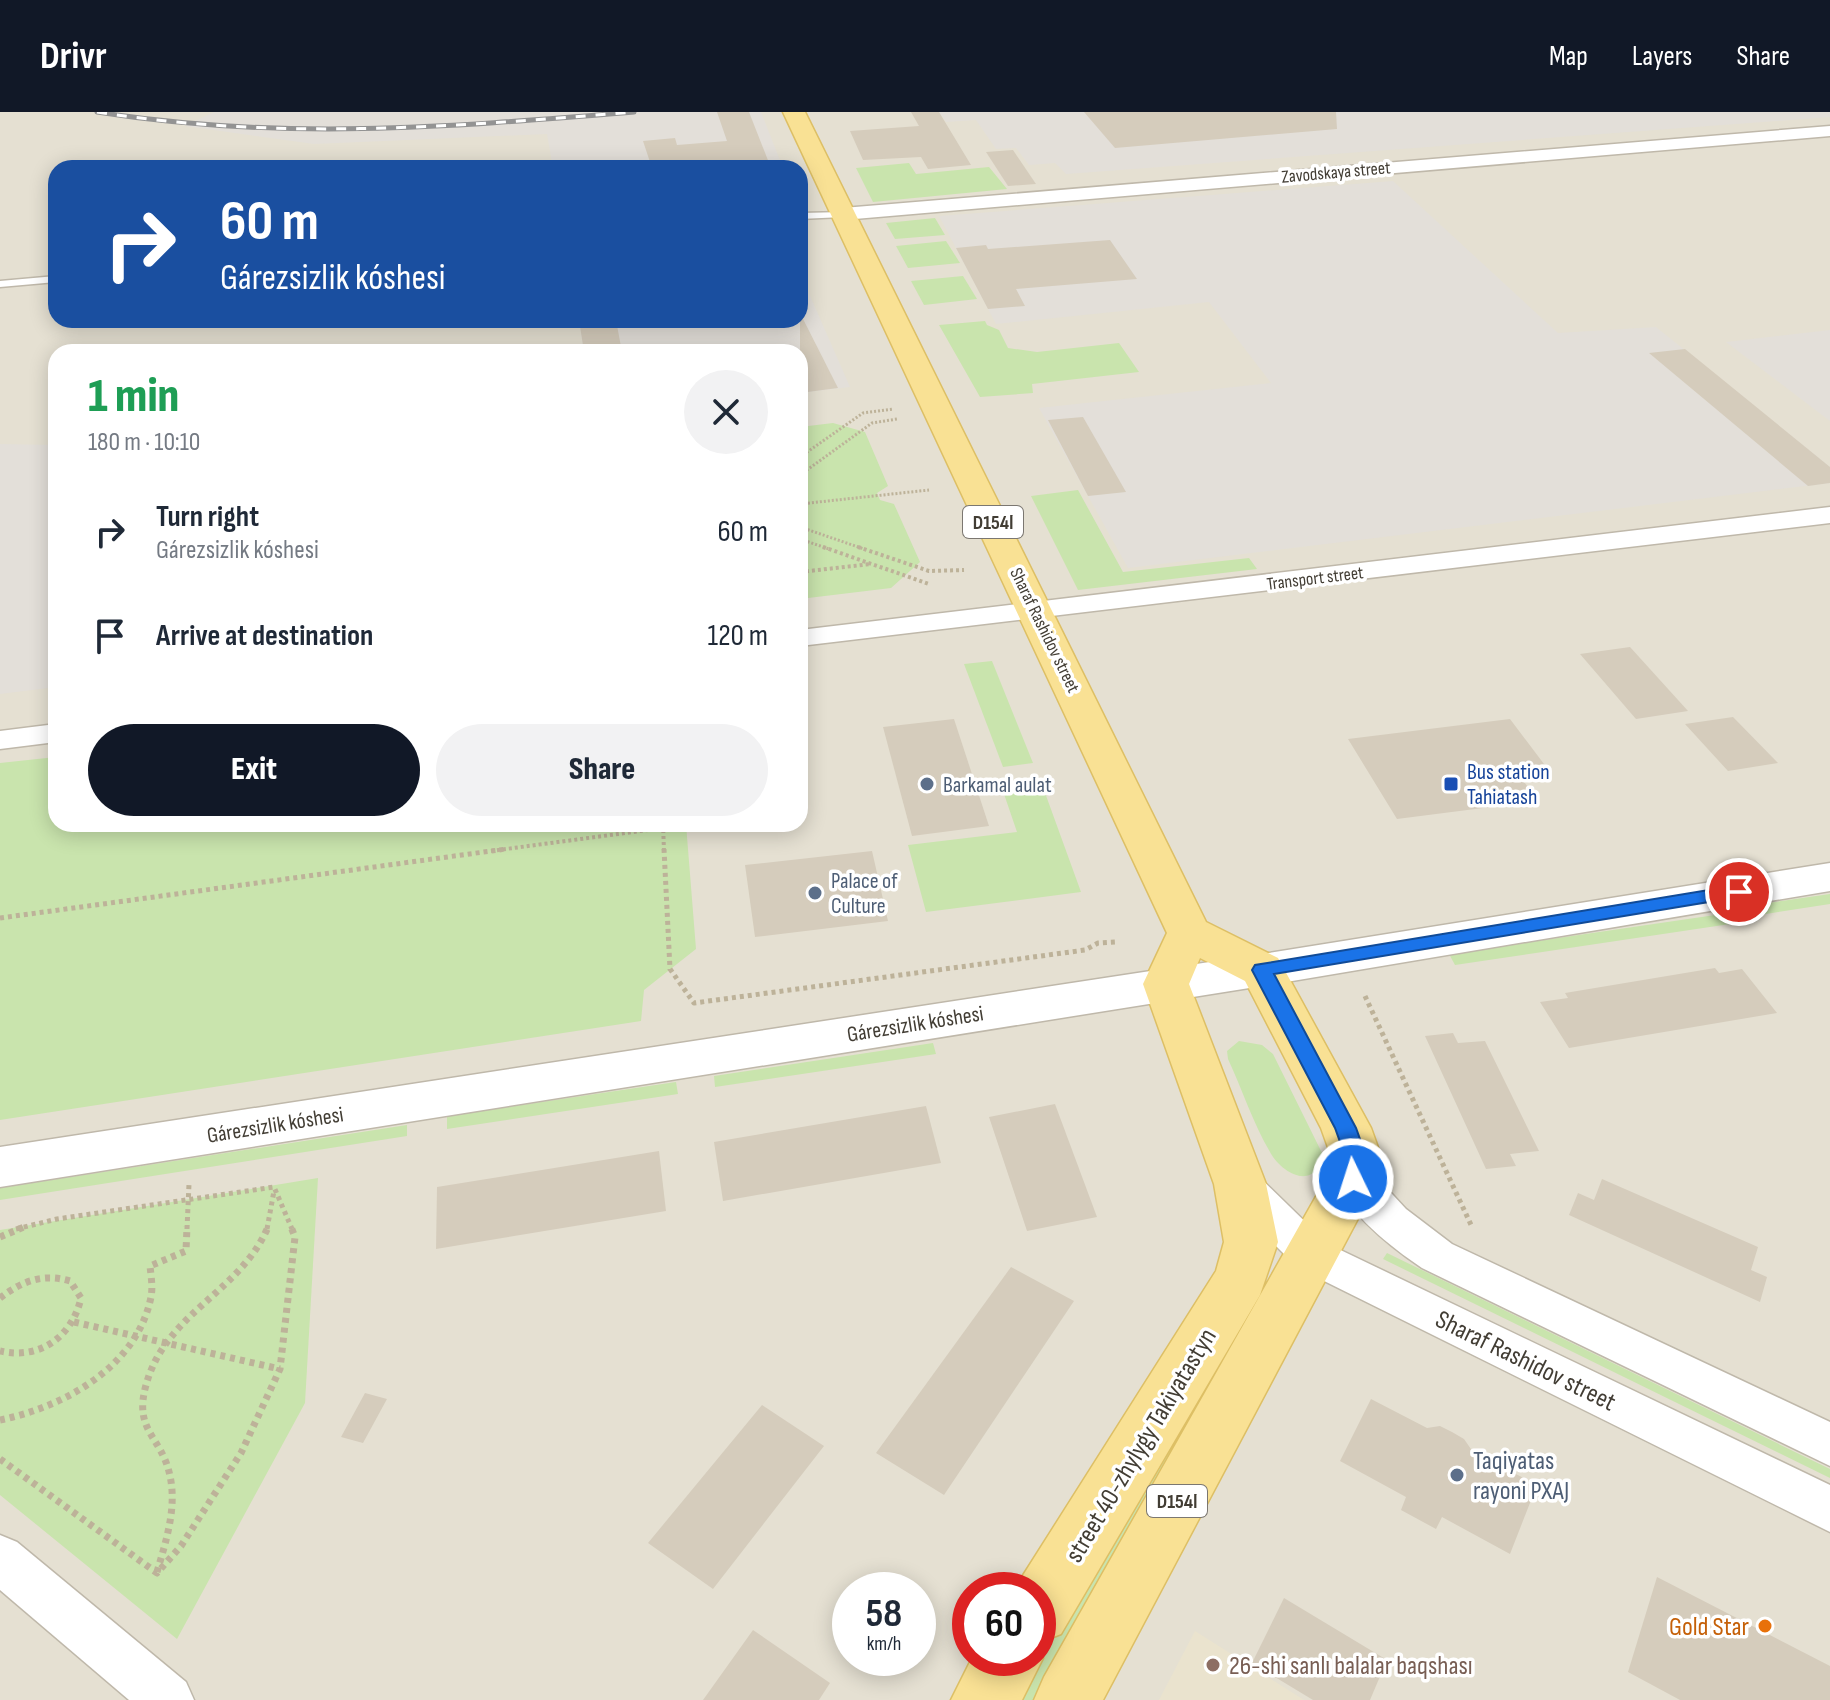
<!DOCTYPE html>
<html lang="en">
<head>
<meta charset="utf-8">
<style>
  :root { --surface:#fff; --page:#f2f2f3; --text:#1f2937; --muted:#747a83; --accent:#111827 }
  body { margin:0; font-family:"Sofia Sans Condensed",sans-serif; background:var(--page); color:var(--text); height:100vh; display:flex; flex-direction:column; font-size:30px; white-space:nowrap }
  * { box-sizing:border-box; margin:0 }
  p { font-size:26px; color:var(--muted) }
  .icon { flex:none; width:44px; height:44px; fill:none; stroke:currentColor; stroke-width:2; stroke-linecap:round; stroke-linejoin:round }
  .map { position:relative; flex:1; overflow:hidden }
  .panel { position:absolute; left:48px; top:232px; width:760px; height:488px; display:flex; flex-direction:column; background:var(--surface); border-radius:24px; box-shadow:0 4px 20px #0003 }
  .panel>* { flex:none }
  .guide { position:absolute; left:48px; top:48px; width:760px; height:168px; border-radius:24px; box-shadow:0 4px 20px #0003; background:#1a4fa0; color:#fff; overflow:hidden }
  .speed { position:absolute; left:832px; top:1460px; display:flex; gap:16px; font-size:40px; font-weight:700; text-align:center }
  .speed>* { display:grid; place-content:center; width:104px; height:104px; border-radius:50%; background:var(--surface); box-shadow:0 4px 20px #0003; line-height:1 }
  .speed small { font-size:20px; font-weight:400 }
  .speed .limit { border:12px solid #d22; background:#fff; color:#111 }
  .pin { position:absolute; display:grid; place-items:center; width:68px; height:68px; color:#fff; margin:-34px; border:4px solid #fff; border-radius:50%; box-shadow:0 2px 8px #0007 }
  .me { position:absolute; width:88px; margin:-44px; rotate:356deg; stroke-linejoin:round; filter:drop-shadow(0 0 6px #0008) }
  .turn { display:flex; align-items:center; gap:28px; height:168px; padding:0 40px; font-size:36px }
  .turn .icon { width:104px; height:104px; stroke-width:2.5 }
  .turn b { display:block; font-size:56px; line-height:68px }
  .round { display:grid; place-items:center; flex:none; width:84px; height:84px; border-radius:42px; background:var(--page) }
  .headline { display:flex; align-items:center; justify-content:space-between; height:136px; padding:0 40px }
  h1 { font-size:48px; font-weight:800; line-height:60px; color:#1e9e55 }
  .action { display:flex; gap:16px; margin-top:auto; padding:16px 40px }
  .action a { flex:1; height:92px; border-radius:48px; background:var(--accent); color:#fff; font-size:32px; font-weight:800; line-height:92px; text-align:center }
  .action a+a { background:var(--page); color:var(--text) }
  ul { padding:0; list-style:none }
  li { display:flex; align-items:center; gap:24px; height:104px; padding:0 40px }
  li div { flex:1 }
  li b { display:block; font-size:30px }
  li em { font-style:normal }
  header { display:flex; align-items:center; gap:48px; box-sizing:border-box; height:112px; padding:0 40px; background:var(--accent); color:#fff }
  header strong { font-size:38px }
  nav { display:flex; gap:44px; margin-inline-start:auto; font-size:28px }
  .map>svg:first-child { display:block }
</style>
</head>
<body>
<header>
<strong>Drivr</strong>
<nav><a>Map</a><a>Layers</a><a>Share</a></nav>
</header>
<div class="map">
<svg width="1830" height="1588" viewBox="0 0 1830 1588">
  <rect width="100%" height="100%" fill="#f1ede3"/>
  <path fill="#e5e0d2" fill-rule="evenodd" d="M0,0H1830V1588H0ZM56,56H800V208H56ZM56,240H800V712H56ZM850,1478H918V1546H850ZM970,1478H1038V1546H970Z"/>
  <g fill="#e3dfd9">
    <polygon points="214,0 761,0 783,56 553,56 547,22 314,32 185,14"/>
    <polygon points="939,0 1830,0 1830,5 1066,62 1055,51 1029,53 1016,36 996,37 976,8 946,10"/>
    <polygon points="1393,69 1558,221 1656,215 1830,355 1830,371 1128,456 1039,296 1271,271 1209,190 996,212 939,104"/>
    <polygon points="800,161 850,275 800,281 800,240 584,240 579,208 800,208"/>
    <polygon points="1830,218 1830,309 1726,230"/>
    <polygon points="0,332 56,333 56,575 0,582"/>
  </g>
  <polygon fill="#eae3ce" points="1195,1519 1304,1588 1159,1588"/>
  <g fill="#c9e4ad">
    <polygon points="909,51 916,62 989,55 1007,77 873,90 856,56"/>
    <polygon points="935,106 945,123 895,127 886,111"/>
    <polygon points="946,129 960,151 908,156 896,134"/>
    <polygon points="963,164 977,187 924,193 911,169"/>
    <polygon points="985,209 987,213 999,218 1008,236 1037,240 1119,231 1139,260 1032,272 1033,281 980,285 939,213"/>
    <polygon points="833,311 865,320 888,374 877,381 880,388 894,392 920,450 891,476 800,487 800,315"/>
    <polygon points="1078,378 1123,460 1249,446 1257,457 1078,478 1031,384"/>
    <polygon points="992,549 1033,651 1003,655 964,552"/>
    <polygon points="56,645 56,712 686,712 696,837 644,878 641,909 0,1008 0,651"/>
    <polygon points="1044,678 1081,780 926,800 908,733 1017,720 1004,682"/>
    <polygon points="1830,782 1830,792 1753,804 1747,794"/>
    <polygon points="1722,802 1730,812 1455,853 1449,842"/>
    <path d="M1239,929L1262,933L1273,942L1322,1041C1318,1079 1283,1064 1270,1040C1253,1011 1242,977 1228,947L1227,939Z"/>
    <polygon points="933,931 936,942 715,975 714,964"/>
    <polygon points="676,970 678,982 447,1017 447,1004"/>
    <polygon points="407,1013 407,1024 0,1088 0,1076"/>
    <polygon points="318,1066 305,1291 177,1527 0,1383 0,1118"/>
    <polygon points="1387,1141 1830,1357 1830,1366 1383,1147"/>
    <polygon points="1163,1335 1176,1340 1034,1588 1016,1588"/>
  </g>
  <g fill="#d5ccbc">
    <polygon points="717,0 749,0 771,56 736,56 735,52 652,56 643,29 675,26 677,33 727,29"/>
    <polygon points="911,0 939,0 971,53 928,57 921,45 863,48 850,19 919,14"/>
    <polygon points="1084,0 1336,0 1337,17 1115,36"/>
    <polygon points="1013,38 1036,72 1008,74 986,40"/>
    <polygon points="1110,128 1137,167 1016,177 1025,194 988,197 956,136 986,133 988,137"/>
    <polygon points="800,201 838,276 800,281"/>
    <polygon points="579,208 616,208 622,240 584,240"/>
    <polygon points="1685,237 1830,355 1830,371 1808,374 1649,241"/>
    <polygon points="1083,305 1126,380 1088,384 1048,308"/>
    <polygon points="1630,535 1688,599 1636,607 1580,542"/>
    <polygon points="1733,605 1778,651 1728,659 1685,612"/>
    <polygon points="954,607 989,714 912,724 883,615"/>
    <polygon points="1510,607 1544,652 1514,656 1538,689 1397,707 1348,627"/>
    <polygon points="872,739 888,809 755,825 745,753"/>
    <polygon points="1715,856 1719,861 1742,857 1777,901 1569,936 1540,890 1568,886 1565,881"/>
    <polygon points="1453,921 1458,931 1485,929 1539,1039 1510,1042 1516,1054 1486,1057 1425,924"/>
    <polygon points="1055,992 1097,1105 1027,1119 989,1005"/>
    <polygon points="926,994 941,1051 723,1089 714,1030"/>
    <polygon points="659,1039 666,1099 436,1137 437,1075"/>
    <polygon points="1602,1067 1758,1135 1751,1158 1767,1165 1760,1190 1569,1103 1578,1081 1594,1088"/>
    <polygon points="1011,1155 1074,1189 944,1383 876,1341"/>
    <polygon points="365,1281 387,1287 363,1331 341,1325"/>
    <polygon points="1371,1287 1427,1316 1440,1314 1452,1320 1464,1327 1473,1340 1537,1373 1510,1442 1442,1405 1436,1417 1401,1398 1406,1385 1340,1349"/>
    <polygon points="762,1293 824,1334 713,1477 648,1431"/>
    <polygon points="1657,1465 1830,1554 1830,1588 1680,1588 1628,1560"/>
    <polygon points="1284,1486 1387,1548 1370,1588 1313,1588 1252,1551"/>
    <polygon points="753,1518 830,1571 819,1588 703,1588"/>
  </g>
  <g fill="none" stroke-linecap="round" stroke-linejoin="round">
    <g stroke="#bfb8aa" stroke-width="3">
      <g id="service">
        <polygon points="846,100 847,102 843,105 800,107 800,101"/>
        <polygon points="56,164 56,170 0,175 0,169"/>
      </g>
    </g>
    <g stroke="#bfb8aa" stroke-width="3">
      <g id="minor">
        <polygon points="1830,14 1830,24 843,108 833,102 843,96"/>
        <polygon points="1830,395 1830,411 800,534 800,518"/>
        <polygon points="56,612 56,630 0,637 0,619"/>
        <path d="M1353,1051L1367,1055L1406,1097L1452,1132L1830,1310V1354L1422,1156C1388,1133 1352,1104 1333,1067L1339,1055Z"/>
        <polygon points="1240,1056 1254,1060 1328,1132 1830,1373 1830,1420 1298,1156 1226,1084 1220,1072 1226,1060"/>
        <polygon points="0,1423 17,1430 186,1570 194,1588 129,1588 0,1478"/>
      </g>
    </g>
    <g stroke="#bfb8aa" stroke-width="3">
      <polygon id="tertiary" points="1830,751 1830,779 1262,874 0,1075 0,1035 1262,842"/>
    </g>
    <g stroke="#ddbf65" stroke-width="3">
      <g id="primary">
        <polygon points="783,0 805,0 1206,810 1278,846 1371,1016 1380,1041 1379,1067 1103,1588 1034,1588 1044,1565 1327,1065 1330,1041 1321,1016 1245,869 1200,846 1189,872 1266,1072 1278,1130 1260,1183 1061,1522 1038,1531 1038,1478 1015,1476 1216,1159 1224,1130 1214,1072 1143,872 1167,821"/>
        <polygon points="1038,1535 1043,1546 1022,1588 951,1588 972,1546 1038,1546"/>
      </g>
    </g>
    <g stroke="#bdb299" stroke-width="3" stroke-dasharray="2 2" stroke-linecap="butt">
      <polyline points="800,345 863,301 893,297"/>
      <polyline points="800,363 872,311 897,307"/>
      <polyline points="800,392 929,378"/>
      <polyline points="800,415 864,437"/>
      <polyline points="800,427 829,437"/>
    </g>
    <g stroke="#bdb299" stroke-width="4" stroke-dasharray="3 3" stroke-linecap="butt">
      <polyline points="823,435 929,472"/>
      <polyline points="858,435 929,459 964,458"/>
      <polyline points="800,460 871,452"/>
      <polyline points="663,712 664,739"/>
      <polyline points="491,739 663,716"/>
    </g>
    <g stroke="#bdb299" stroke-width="5" stroke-dasharray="4 4" stroke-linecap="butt">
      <polyline points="664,737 670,857 694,891 1085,838 1098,831 1116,830"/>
      <polyline points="0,806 506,737"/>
      <polyline points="1365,884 1472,1115"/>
      <polyline points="16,1117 57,1107 274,1075 292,1117"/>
      <polyline points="187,1117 189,1072"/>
      <polyline points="267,1117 274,1079"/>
    </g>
    <g stroke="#bdb299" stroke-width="7" stroke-dasharray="5 5" stroke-linecap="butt">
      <polyline points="0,1125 24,1115"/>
      <path d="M0,1186C22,1169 43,1161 70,1169L81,1186C72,1225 40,1248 0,1239"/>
      <polyline points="74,1210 280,1257"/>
      <path d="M0,1308C64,1295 137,1255 151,1185C153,1175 151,1164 150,1154L186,1139L187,1115"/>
      <polyline points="0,1347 157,1461 181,1434 241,1341 280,1257 295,1125 291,1115"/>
      <path d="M157,1460C166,1429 177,1396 170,1364C162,1324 133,1320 146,1273C166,1200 240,1181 268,1115"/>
    </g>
    <use href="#service" fill="#fff" fill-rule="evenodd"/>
    <use href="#minor" fill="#fff" fill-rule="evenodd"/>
    <use href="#tertiary" fill="#fff" fill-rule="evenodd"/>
    <use href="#primary" fill="#f9e194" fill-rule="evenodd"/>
    <g stroke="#939393" stroke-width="5">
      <path id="rail" d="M97,0C282,29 449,15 634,0"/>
    </g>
    <use href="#rail" stroke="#fff" stroke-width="3" stroke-dasharray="10" stroke-linecap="butt"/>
  </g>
  <polygon fill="#1a73e8" stroke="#114b97" stroke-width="2" points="1739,773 1745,775 1748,780 1745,784 1274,862 1356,1016 1365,1041 1361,1074 1353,1076 1345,1074 1342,1067 1344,1041 1335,1016 1252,858 1255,853"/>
  <g fill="#5c6f8a" stroke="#fff" stroke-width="3">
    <circle cx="927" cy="672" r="8"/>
    <circle cx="815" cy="781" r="8"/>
    <circle cx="1457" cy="1363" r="8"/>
  </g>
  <rect fill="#1a4fb4" stroke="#fff" stroke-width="3" x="1443" y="664" width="16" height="16" rx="4"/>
  <circle fill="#e8710a" stroke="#fff" stroke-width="3" cx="1765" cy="1514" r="8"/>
  <circle fill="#8d6e63" stroke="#fff" stroke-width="3" cx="1213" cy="1553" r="8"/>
  <g text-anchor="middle" stroke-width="7" stroke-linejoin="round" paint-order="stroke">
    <g font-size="18" fill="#423d34" stroke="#fff">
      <text transform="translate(1336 60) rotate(-5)" y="6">Zavodskaya street</text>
      <text transform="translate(1315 466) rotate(-7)" y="6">Transport street</text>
      <text transform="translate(1045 518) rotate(64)" y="6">Sharaf Rashidov street</text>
    </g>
    <g fill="#fff" stroke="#7b7771" stroke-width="2">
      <rect x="963" y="394" width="60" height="32" rx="6"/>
      <rect x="1147" y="1373" width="60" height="32" rx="6"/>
    </g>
    <g font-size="20" font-weight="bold" fill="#423d34">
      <text x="993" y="417">D154l</text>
      <text x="1177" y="1396">D154l</text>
    </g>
    <g font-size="22" fill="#164399" stroke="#fff" text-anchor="start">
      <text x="1467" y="667">Bus station<tspan x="1467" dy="25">Tahiatash</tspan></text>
    </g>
    <g font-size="22" fill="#4e5e75" stroke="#fff" text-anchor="start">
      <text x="943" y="680">Barkamal aulat</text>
      <text x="831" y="776">Palace of<tspan x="831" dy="25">Culture</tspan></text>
    </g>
    <g font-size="22" fill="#423d34" stroke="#fff">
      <text transform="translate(915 911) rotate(-9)" y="8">Gárezsizlik kóshesi</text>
      <text transform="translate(275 1012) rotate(-9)" y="8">Gárezsizlik kóshesi</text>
    </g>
    <g font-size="26" fill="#423d34" stroke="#fff">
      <text transform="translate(1526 1248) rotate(26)" y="9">Sharaf Rashidov street</text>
      <text transform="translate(1140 1333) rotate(-59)" y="9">street 40-zhylygy Takiyatastyn</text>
    </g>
    <g font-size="26" fill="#4e5e75" stroke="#fff" text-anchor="start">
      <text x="1473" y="1357">Taqiyatas<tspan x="1473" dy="30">rayoni PXAJ</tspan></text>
    </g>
    <g font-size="26" fill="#c56008" stroke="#fff" text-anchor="end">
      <text x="1749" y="1523">Gold Star</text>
    </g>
    <g font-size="26" fill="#785e54" stroke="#fff" text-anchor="start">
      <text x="1229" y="1562">26-shi sanlı balalar baqshası</text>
    </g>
  </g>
</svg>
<div class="speed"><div>58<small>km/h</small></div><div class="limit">60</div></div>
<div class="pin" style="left:1739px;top:780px;background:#d93025"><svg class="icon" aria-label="arrive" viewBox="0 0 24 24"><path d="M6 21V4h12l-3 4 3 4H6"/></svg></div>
<svg class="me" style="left:1353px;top:1067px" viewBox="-20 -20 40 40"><circle r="17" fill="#1a73e8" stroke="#fff" stroke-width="3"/><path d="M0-11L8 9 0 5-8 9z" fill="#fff"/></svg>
<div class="guide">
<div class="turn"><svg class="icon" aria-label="right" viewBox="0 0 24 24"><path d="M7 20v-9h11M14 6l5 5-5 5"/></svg><div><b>60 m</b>Gárezsizlik kóshesi</div></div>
</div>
<section class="panel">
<div class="headline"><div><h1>1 min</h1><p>180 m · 10:10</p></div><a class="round"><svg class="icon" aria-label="close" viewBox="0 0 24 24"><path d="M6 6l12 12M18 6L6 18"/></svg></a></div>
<ul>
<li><svg class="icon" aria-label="right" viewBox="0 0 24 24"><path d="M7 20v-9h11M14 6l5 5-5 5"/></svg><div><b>Turn right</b><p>Gárezsizlik kóshesi</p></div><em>60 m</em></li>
<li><svg class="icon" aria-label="arrive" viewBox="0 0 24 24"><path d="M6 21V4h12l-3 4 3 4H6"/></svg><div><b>Arrive at destination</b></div><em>120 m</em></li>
</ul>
<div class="action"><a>Exit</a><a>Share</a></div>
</section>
</div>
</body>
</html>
